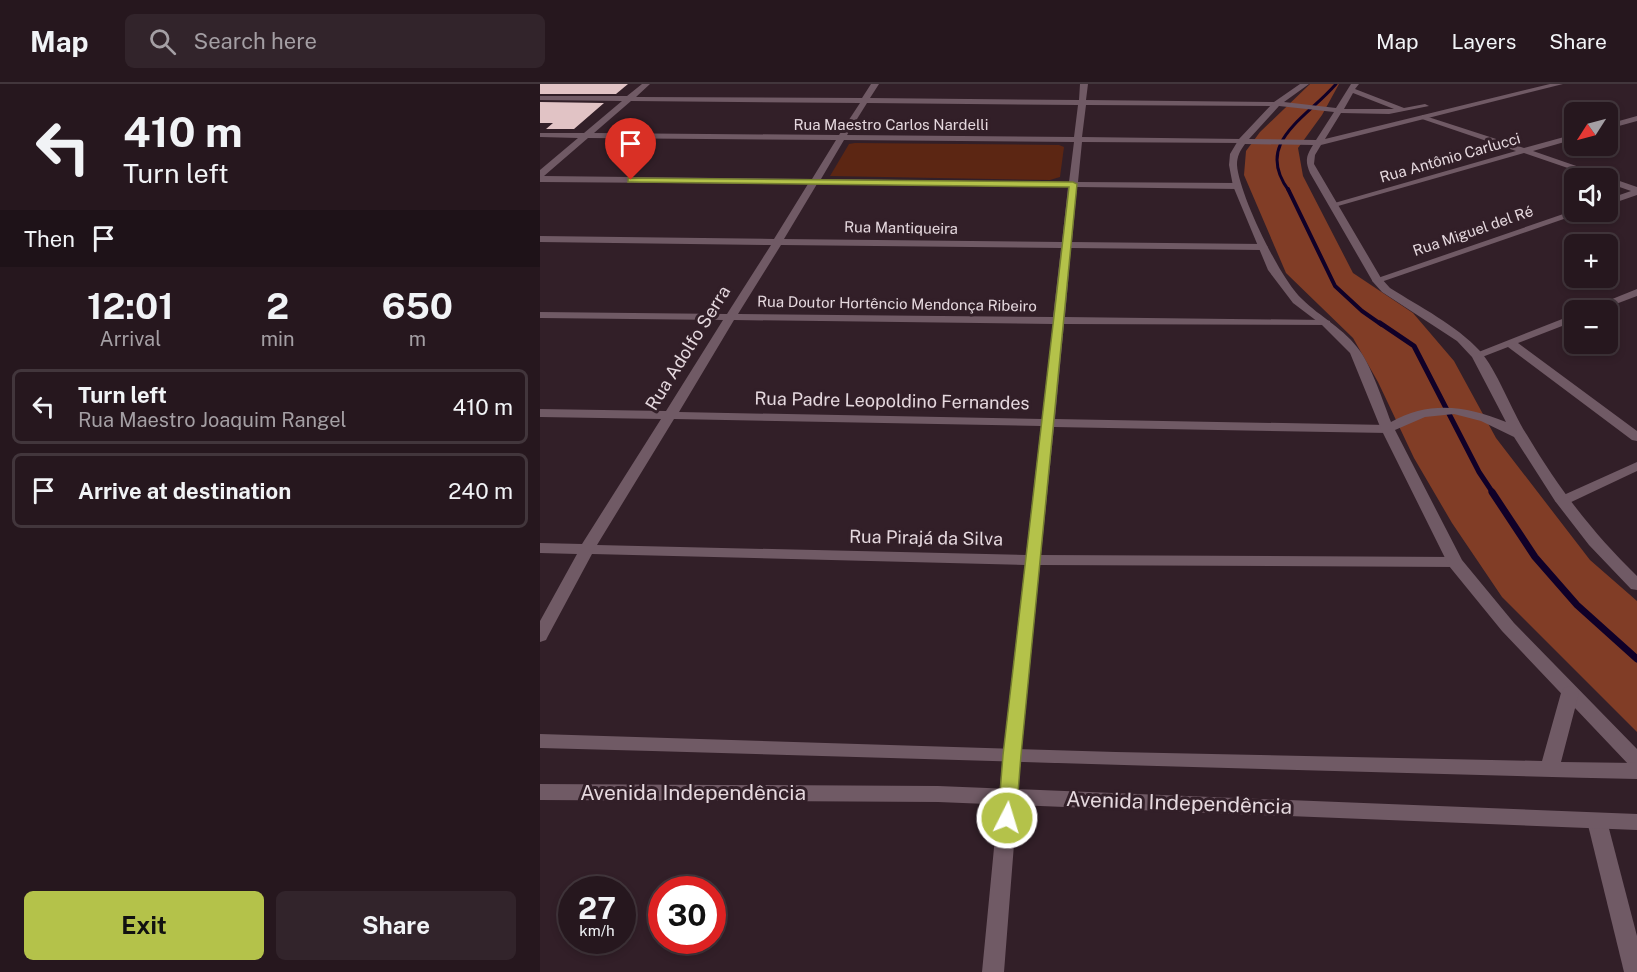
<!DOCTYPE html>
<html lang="en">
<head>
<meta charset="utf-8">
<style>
  :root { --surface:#26171e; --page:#32242b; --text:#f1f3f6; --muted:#a49fa4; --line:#42363c; --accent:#b4c24a }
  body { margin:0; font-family:"Public Sans",sans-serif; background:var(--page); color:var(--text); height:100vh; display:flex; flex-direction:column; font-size:22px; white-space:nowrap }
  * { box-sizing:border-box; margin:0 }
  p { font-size:20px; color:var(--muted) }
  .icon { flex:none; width:33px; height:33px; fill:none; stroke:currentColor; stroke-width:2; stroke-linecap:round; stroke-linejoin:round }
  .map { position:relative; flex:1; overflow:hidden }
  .drawer { display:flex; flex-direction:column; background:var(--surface); width:540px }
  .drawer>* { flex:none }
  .guide { background:#26171e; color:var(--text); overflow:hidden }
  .needle { width:39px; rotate:234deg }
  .fabs { position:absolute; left:1024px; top:18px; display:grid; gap:12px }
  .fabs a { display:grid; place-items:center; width:54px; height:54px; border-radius:9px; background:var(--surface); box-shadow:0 3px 9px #0003,0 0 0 2px var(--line); font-size:30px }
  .speed { position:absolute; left:18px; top:792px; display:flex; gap:12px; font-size:30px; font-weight:700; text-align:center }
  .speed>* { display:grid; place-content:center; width:78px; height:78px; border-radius:50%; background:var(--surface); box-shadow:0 3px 9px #0003,0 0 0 2px var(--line); line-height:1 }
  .speed small { font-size:15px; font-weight:400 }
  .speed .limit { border:9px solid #d22; background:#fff; color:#111 }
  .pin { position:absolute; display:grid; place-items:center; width:51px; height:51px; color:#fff; margin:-62px -26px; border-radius:50% 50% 50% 0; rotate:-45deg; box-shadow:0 0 6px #0007 }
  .pin .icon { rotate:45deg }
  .me { position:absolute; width:66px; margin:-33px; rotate:5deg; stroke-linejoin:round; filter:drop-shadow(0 0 4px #0008) }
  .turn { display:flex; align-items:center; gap:21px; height:126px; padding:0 24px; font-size:27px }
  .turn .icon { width:78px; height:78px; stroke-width:2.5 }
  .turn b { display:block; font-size:42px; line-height:51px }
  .then { display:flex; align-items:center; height:57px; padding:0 24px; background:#0003; gap:12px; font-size:22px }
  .eta { display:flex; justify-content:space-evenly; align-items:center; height:102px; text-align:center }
  .eta b { font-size:36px; font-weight:700; line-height:42px }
  .primary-button { display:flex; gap:12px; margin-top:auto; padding:12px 24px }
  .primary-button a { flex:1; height:69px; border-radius:9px; background:var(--accent); color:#111; font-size:24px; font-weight:700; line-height:69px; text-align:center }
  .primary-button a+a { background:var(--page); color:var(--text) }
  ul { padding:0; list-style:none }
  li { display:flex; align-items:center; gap:18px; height:75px; margin:0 12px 9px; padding:0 12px; border:3px solid var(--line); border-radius:9px }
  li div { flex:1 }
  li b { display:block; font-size:22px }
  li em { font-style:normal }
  header { display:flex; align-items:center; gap:36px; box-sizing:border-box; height:84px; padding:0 30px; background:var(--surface); border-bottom:2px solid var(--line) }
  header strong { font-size:28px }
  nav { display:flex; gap:33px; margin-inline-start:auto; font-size:21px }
  .search { width:420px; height:54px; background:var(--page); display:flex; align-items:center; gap:15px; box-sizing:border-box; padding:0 21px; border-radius:9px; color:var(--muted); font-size:22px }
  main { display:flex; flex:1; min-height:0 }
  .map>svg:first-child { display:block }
</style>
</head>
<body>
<header>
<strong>Map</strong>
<div class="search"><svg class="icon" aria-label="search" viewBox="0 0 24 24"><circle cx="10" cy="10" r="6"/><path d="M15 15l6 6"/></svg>Search here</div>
<nav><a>Map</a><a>Layers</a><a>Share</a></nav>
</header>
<main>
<section class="drawer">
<div class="guide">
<div class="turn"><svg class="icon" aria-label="left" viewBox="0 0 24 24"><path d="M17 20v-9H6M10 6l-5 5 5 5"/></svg><div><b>410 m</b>Turn left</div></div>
<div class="then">Then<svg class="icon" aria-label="arrive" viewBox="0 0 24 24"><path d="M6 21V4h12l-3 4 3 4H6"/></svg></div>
</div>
<div class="eta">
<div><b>12:01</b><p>Arrival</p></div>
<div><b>2</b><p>min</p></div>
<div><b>650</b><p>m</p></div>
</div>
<ul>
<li><svg class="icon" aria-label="left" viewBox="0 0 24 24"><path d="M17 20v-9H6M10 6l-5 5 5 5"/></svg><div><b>Turn left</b><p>Rua Maestro Joaquim Rangel</p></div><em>410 m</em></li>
<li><svg class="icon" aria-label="arrive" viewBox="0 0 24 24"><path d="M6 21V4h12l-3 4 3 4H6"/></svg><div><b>Arrive at destination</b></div><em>240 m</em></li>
</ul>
<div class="primary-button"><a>Exit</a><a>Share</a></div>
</section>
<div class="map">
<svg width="1097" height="888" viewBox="0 0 1097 888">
  <rect width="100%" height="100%" fill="#321f28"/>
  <polygon fill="#5c2613" points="315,59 519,61 524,63 520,93 510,96 290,92 309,60"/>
  <polygon fill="#813d26" points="770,0 799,0 782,31 758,64 763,92 813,189 873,229 914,277 956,354 1050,476 1097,517 1097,648 962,513 912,439 874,374 838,298 813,254 746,189 704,91 706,67 720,48"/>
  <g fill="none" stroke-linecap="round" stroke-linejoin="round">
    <path stroke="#100028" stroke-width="3" d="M749,107C713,58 766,35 796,0"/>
    <polyline stroke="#100028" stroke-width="4" points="748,105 795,202 822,227 842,241"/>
    <polyline stroke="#100028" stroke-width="5" points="840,239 874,262 939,388 953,409"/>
    <polyline stroke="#100028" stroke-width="7" points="952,408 995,473 1037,521 1097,575"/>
  </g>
  <g fill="#e1c3c5">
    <polygon points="0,0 88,0 76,10 0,10"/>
    <polygon points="0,18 64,19 34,45 6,45 13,39 0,39"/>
  </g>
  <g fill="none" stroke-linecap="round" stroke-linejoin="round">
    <g fill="#705a65" fill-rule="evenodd">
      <path d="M102,0H110L96,13L322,14L331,0H339L330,14L539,16L540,0H548L546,16L737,18L741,20L737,22L546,21L542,53L702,55L706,57L702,59L542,58L538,98L697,99L701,102L697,105L537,103L532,158L723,160L728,163L723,166L531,164L525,233L786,236L790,237V241L524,240L515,335L848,341L855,345L848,349L514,343L501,471L915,473L923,478L915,483L500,481L481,671L464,888H442L463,671L485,481L52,470L8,552L6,556L0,558V537L37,470L0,469V459L42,460L121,335L0,333V325L126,327L183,236L0,234V228L187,230L231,161L0,158V152L234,155L268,100L0,98V86L38,54L0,53V49H44L82,17L0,16V12H87ZM91,17L320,19L299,51L54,49ZM327,19L538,21L534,53L307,51ZM48,54L296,56L272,95L4,92ZM304,56L534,58L529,98L281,95ZM277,100L528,103L522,158L244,155ZM241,161L521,164L513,233L198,230ZM194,236L513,240L502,335L139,328ZM134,335L501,342L486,471L57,461Z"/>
      <polygon points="882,31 984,64 1035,50 1035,55 993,67 1097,103 1097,111 1068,121 1068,115 1091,107 1068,99 1068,94 1057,94 984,69 791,124 791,120 976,67 882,35"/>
      <polygon points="1097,32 1097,37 1068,45 1068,40"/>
      <polygon points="1035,126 1044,128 841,198 833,198 832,196"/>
      <polygon points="1097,205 1097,212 1060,226 1045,226"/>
      <polygon points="1035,230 1035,237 978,259 1097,347 1097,357 1092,356 968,263 937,275 931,271"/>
      <polygon points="1097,378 1097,387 1027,420 1022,421 1015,417 1017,414"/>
      <polygon points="1057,729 1064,731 1067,737 1097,852 1097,888 1084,888 1047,737 1050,731"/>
    </g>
    <path fill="#705a65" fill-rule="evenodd" d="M760,0H769L744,18L796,24L811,0H819L815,5L864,24L885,20L889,22L849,30L801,29L785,55L1010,0H1023L781,61L775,71L774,80L841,194L850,204C880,223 916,241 940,267C957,286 972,328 987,351C1019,405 1052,448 1097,492V506L1091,505L1049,461L1015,417L974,353L941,337L914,330L885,333L855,346L922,476L974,539L1097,665V684L1090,682L962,547L909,482L841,345L810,269L782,241L753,219L728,186L693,102L689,81L690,70L699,55L734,18ZM813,9L854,25H804ZM739,22L794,28L776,56L709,55ZM705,60L773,61C766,72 765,77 770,89L833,198L842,208L917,257L932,273L966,338C927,322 890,316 851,338C843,317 832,284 820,267C805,245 780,233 762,215C740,195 699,110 697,81C697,72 700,67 705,60Z"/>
    <g fill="#705a65" fill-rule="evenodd">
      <path d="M1030,602L1036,604L1039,609L1021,678L1097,679V695C731,686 366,674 0,664V650L576,668L1002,677L1021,609L1024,604Z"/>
      <polygon points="0,700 398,702 1097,730 1097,746 398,718 0,716"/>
    </g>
  </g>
  <polygon fill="#b4c24a" stroke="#757e30" stroke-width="1.5" points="88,94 533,98 537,100 481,671 476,734 474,739 467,742 461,739 458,734 463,671 529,103 91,98 88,98"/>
  <g text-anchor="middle" stroke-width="6" stroke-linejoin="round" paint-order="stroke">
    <g font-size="15" fill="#e5d8de" stroke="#321f28">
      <text x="351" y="46">Rua Maestro Carlos Nardelli</text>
      <text transform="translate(910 74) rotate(-16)" y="5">Rua Antônio Carlucci</text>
      <text transform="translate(361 144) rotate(1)" y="5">Rua Mantiqueira</text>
      <text transform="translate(933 147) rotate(-19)" y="5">Rua Miguel del Ré</text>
      <text transform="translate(357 220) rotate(1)" y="5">Rua Doutor Hortêncio Mendonça Ribeiro</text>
    </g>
    <g font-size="18" fill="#e5d8de" stroke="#321f28">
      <text transform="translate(148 264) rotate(-58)" y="6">Rua Adolfo Serra</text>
      <text transform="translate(352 317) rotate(1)" y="6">Rua Padre Leopoldino Fernandes</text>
      <text transform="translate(386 454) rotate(1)" y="6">Rua Pirajá da Silva</text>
    </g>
    <g font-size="21" fill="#e5d8de" stroke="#321f28">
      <text x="153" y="716">Avenida Independência</text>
      <text transform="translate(639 719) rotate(2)" y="7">Avenida Independência</text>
    </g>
  </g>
</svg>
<div class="fabs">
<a><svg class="needle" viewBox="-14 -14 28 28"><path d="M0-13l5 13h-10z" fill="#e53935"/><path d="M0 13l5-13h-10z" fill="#a49fa4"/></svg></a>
<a><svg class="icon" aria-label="sound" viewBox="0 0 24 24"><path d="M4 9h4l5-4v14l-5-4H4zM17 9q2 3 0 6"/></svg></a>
<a>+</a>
<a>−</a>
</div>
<div class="speed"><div>27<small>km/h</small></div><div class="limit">30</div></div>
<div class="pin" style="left:91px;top:96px;background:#d93025"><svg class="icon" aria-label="arrive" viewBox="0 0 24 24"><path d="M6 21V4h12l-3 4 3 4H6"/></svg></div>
<svg class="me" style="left:467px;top:734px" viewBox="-20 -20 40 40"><circle r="17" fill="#b4c24a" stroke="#fff" stroke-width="3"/><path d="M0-11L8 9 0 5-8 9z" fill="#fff"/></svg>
</div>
</main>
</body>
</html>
